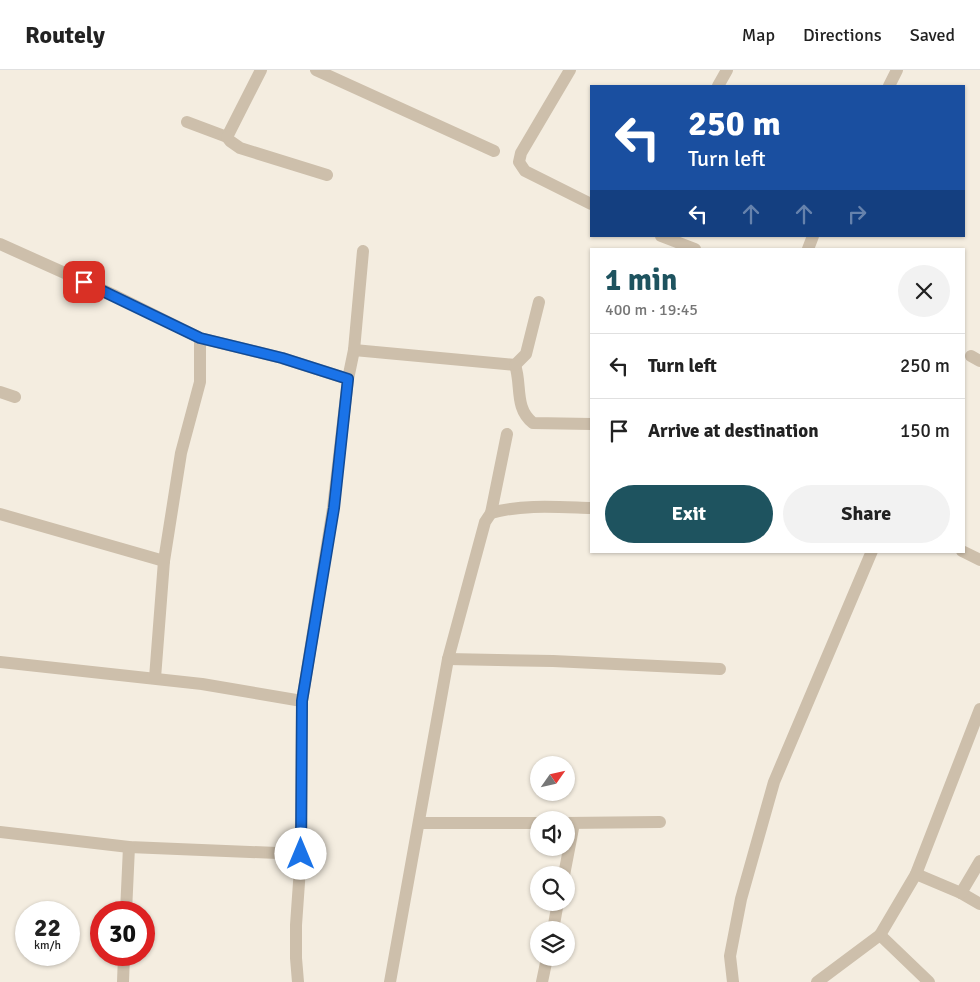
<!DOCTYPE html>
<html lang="en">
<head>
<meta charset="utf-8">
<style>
  :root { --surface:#fff; --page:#f2f2f2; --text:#222; --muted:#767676; --line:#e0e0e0; --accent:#1e535f }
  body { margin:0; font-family:Signika,sans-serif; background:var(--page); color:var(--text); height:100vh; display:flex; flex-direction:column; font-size:19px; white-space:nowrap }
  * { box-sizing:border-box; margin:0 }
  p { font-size:16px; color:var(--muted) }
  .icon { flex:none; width:28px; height:28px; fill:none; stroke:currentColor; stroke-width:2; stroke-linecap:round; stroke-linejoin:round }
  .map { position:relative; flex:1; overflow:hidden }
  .sheet { position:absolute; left:590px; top:178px; width:375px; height:305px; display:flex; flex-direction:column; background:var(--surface); border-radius:0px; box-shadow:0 1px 4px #0004 }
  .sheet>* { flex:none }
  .top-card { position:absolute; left:590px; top:15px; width:375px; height:152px; border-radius:0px; box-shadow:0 1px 4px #0004; background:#1a4fa0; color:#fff; overflow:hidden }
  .needle { width:32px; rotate:56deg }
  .tools { position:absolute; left:530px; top:686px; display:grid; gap:10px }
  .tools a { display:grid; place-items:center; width:45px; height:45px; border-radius:50%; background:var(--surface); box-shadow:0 1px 4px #0004; font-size:25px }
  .speed { position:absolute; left:15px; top:831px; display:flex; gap:10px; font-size:25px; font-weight:700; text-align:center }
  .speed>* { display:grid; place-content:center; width:65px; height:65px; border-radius:50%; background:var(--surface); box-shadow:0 1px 4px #0004; line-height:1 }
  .speed small { font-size:12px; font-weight:400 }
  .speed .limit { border:8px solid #d22; background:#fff; color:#111 }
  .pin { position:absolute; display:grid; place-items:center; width:42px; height:42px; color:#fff; margin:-21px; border-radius:10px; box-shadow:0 2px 8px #0006 }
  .me { position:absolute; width:55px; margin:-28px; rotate:0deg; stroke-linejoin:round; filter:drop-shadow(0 0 4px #0008) }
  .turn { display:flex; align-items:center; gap:18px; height:105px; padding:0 15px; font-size:22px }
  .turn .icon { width:65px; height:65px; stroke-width:2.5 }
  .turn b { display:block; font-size:35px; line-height:42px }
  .lanes { display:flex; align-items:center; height:48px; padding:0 15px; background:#0003; justify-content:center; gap:25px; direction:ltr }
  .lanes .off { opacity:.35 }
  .round { display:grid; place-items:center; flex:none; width:52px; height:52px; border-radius:26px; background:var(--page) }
  .head { display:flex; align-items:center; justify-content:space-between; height:85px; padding:0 15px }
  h1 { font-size:30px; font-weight:800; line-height:38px; color:var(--accent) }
  .action { display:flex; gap:10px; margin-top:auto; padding:10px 15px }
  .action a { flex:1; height:58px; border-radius:30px; background:var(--accent); color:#fff; font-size:20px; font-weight:800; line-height:58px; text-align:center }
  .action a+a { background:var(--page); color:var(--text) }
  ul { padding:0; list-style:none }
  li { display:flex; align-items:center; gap:15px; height:65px; padding:0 15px; border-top:1px solid var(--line) }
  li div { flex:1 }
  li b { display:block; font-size:19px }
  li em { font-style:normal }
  header { display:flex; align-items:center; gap:30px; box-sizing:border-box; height:70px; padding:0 25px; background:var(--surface); border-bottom:1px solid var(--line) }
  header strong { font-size:24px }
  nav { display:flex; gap:28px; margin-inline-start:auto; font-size:18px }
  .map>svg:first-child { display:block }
</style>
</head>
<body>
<header>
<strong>Routely</strong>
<nav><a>Map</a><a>Directions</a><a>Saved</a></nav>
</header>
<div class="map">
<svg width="980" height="912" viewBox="0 0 980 912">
  <rect width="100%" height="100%" fill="#f4ede0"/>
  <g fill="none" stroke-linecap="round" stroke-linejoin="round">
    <g stroke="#cdbfab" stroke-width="12">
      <polyline points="316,0 494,81"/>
      <polyline points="570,0 521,83 519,92 525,101 591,134"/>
      <polyline points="718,16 727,0"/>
      <polyline points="889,16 897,0"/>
      <polyline points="187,52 227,67 261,0"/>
      <polyline points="227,67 230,71 240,78 327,105"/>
      <polyline points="661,166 695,179"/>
      <polyline points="0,174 116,226 200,268 282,288 348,309"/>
      <polyline points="808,179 813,166"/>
      <polyline points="354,280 515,295"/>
      <polyline points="971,286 980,291"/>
      <path d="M515,295C522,315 514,338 533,353L591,354"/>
      <polyline points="515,295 526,284 539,232"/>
      <polyline points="0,322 15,327"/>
      <path d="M491,443C523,434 558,437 591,438"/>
      <polyline points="0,444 164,491"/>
      <polyline points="962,481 980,490"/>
      <polyline points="448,589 553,591 720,599"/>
      <polyline points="0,592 202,614 302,631"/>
      <polyline points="155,608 164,491 181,383 200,312 200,268"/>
      <polyline points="419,753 539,753"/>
      <polyline points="566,753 660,752"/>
      <polyline points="0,762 129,777 301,784"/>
      <polyline points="916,804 961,823 980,834"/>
      <polyline points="564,805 574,753"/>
      <polyline points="961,823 980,791"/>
      <polyline points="126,842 129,777"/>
      <polyline points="553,860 558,832"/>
      <polyline points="880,865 929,912"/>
      <polyline points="123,912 124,885"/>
      <polyline points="298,912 296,888 296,855 301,784 302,631 333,438 348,309 354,280 363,181"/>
      <polyline points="390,912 448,589 485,452 491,443 507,364"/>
      <polyline points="542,912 547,888"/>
      <polyline points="733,912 730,886 741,829 774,712 872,481"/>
      <polyline points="817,912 880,865 916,804 980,639"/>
    </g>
  </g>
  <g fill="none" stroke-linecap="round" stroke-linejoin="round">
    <g stroke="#114b97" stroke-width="12">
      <polyline id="route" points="84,212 200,268 282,288 348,309 334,438 302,631 301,784"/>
    </g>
    <use href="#route" stroke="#1a73e8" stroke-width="9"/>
  </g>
</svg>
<div class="tools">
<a><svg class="needle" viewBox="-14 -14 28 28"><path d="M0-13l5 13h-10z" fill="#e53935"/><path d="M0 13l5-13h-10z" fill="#767676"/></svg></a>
<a><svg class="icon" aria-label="sound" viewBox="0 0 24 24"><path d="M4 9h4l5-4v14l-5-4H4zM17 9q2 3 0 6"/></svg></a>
<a><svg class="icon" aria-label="search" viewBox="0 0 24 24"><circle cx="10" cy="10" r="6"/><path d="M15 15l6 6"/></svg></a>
<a><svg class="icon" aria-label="layers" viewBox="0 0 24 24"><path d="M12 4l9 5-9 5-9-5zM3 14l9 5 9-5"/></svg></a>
</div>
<div class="speed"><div>22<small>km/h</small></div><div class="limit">30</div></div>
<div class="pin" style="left:84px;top:212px;background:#d93025"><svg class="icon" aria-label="arrive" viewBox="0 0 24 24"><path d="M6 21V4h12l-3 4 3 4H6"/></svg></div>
<svg class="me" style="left:301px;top:784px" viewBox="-20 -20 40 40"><circle r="19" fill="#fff"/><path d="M0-13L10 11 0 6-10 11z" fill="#1a73e8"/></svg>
<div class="top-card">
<div class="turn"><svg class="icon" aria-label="left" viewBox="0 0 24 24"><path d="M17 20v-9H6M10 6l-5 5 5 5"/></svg><div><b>250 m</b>Turn left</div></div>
<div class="lanes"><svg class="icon" aria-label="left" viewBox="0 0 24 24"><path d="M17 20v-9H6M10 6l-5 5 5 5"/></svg><svg class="icon off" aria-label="ahead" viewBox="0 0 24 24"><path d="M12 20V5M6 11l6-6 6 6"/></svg><svg class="icon off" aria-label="ahead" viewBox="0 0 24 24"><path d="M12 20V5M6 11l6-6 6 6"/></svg><svg class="icon off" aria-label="right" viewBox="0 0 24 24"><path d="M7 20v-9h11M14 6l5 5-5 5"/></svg></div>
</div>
<section class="sheet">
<div class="head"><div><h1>1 min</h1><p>400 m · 19:45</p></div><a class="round"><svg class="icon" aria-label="close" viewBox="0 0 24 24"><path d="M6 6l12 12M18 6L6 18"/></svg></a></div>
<ul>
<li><svg class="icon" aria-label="left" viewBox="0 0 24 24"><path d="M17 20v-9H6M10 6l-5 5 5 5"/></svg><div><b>Turn left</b></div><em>250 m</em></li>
<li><svg class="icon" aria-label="arrive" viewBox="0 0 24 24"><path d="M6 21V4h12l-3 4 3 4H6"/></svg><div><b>Arrive at destination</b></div><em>150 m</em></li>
</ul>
<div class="action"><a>Exit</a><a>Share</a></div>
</section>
</div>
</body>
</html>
